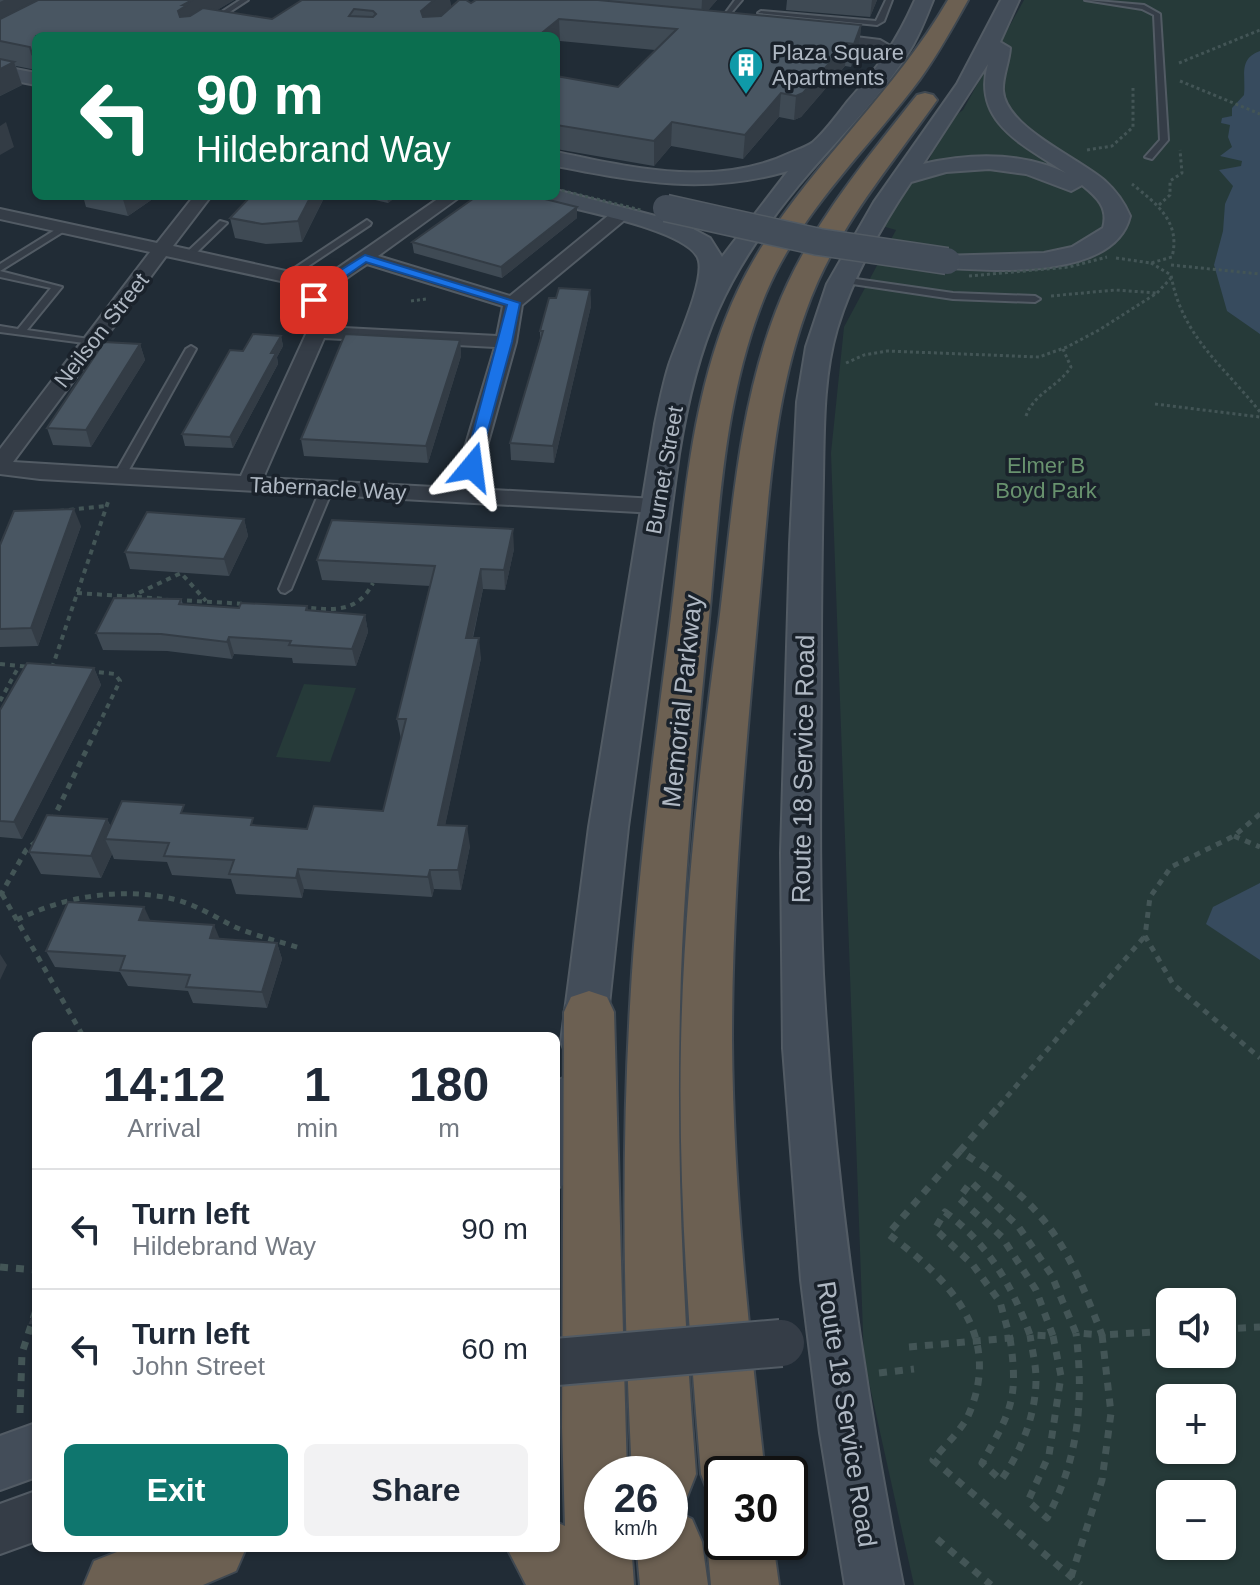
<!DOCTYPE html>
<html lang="en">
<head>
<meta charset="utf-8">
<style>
  :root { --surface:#fff; --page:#f2f2f3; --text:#1f2937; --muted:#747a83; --line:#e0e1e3; --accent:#0f766e }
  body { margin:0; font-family:Arial,sans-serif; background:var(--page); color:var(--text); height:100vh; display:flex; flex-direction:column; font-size:30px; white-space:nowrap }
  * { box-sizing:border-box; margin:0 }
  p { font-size:26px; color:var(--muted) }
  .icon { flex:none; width:44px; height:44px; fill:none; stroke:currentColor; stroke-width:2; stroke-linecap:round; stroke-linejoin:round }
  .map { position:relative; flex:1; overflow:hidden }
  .drawer { position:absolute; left:32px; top:1032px; width:528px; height:520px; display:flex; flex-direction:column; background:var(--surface); border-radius:12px; box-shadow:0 2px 6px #0004 }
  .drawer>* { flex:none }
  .banner { position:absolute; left:32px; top:32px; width:528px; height:168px; border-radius:12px; box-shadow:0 2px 6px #0004; background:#0b6e4f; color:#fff; overflow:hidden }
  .controls { position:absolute; left:1156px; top:1288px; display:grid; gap:16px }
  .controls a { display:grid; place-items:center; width:80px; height:80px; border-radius:12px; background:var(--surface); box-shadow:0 2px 6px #0004; font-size:40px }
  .speed { position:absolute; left:584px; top:1456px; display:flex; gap:16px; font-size:40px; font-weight:700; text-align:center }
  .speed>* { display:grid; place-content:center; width:104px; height:104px; border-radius:50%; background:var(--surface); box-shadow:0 2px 6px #0004; line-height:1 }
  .speed small { font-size:20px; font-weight:400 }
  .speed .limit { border:4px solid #111; border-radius:12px; background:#fff; color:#111 }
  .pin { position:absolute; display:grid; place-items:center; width:68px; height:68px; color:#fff; margin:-34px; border-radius:16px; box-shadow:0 4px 12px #0006 }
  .me { position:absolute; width:88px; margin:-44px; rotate:16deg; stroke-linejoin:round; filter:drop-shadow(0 0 6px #0008) }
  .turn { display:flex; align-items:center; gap:28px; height:168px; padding:0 32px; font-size:36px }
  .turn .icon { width:104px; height:104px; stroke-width:2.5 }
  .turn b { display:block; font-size:56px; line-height:68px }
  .eta { display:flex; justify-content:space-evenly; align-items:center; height:136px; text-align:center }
  .eta b { font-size:48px; font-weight:700; line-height:56px }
  .action { display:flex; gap:16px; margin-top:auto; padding:16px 32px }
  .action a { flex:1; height:92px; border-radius:12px; background:var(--accent); color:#fff; font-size:32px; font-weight:700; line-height:92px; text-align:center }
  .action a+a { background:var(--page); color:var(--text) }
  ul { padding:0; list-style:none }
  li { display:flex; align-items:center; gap:24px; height:120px; padding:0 32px; border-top:2px solid var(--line) }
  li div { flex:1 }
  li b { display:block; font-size:30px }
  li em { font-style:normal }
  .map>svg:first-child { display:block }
</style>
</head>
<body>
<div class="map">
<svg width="1260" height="1585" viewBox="0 0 1260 1585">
  <rect width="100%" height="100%" fill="#212c36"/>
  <g fill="#263a39" fill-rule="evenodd">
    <path d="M1024,0H1260V1585H914L864,1360L831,453L844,327L896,230L882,226L904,177L926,169L942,125L963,110ZM1170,1302H1222V1354H1170ZM1170,1398H1222V1450H1170ZM1170,1494H1222V1546H1170Z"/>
    <polygon points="304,684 356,688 330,762 276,757"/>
  </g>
  <g fill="#374b5e">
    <path d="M1260,51V334L1227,311L1214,265L1223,231L1225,204L1233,186L1219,170L1241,166L1242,161L1220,156L1232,147L1228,137L1230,125L1221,123L1222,118L1232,116V108L1244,95C1246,75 1238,59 1260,51Z"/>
    <polygon points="1260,883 1260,960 1206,924 1213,907"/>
  </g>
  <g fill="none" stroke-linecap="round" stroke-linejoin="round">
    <g stroke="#525b64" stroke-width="4">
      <g id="service">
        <polygon points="240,0 248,0 193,36 185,36"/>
        <polygon points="735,0 742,0 720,26 716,26"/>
        <polygon points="886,0 892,0 884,21 877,25 758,13 761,11 876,21"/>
        <polygon points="1085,0 1144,5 1160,14 1168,140 1152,159 1145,157 1160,140 1154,15 1142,9"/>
        <polygon points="367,220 371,223 370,225 289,279 281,277"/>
        <polygon points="220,221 227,223 192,257 186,257 186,253"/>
        <polygon points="63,225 67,228 66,230 0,271 0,264"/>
        <polygon points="0,271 62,287 27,330 89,339 94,342 92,344 0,332 0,326 18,329 51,288 0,277"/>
        <polygon points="842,277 953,293 1035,296 1040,299 1035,302 953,299 839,282 839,278"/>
        <polygon points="191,346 196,349 125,477 119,480 115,479 113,477 186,349"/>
        <polygon points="327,485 333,488 291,589 285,593 281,592 279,589 321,488"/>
      </g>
    </g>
    <g stroke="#525b64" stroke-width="4">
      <g id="minor">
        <polygon points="823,33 880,40 904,54 897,58 872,47 818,40 818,34"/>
        <path d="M194,196H211L173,246L322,279L442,196H461L378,256L510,296L615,210H627L630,214L627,218L522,305L516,342L475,489L656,499L664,501L667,506L664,511L656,513L40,479L0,474V449L150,252L0,219V209L157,243ZM166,256L313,288L303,307L307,332L241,476L13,462ZM367,264L503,306L497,336L325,327C315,294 344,280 367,264ZM324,338L495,347L453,488L263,478Z"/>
      </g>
    </g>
    <g stroke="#525b64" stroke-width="4">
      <polygon id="tertiary" points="36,1491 36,1541 0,1554 0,1504"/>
    </g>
    <g stroke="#525b64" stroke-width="4">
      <g id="secondary">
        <path d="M915,0H933C927,15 921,31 913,45C883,96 836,140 798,186C725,275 697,340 679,454L628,827L605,1042L599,1056L583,1061L567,1056L561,1042L589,827L655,424C659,404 663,384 669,365C677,341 704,283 699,261C693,230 572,209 543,201L540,196H556V190L682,223L710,238L722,257L788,171C705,195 639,182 556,166V152C633,168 716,188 790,153C797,150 806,147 812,143C825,132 837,115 848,101C879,66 896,43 915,0Z"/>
        <path d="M1001,0H1019L1000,42L1010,48C1009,63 1002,77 1003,91C1006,128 1079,158 1105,181C1116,191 1124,202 1130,216C1115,279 997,271 947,268L938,266L935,261L938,256L1044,253L1072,247L1103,228C1109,208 1097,197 1082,185L1071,191L1026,174L989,169L946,172L911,182C880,228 853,276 837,329C823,377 824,429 823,479C822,534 821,589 821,644C821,753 818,864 823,974C834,1180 863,1383 903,1585H845L820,1433L801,1280L783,1048L781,853L790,544L797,402L806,347L827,284L874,202L957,84ZM988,64C972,123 1024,145 1066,173C1021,152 971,153 923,164Z"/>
        <polygon points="0,66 36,73 36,85 0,78"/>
        <path d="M573,1074L589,1080C603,1109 586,1153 573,1182L556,1188V1081Z"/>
        <polygon points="36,1423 36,1477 0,1490 0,1436"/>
      </g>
    </g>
    <g stroke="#3f4851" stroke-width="4">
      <g id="motorway">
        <path d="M948,0H968C953,27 938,54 920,79C867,150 801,211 766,293C722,399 719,517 708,629C696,755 683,881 680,1008C676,1164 684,1319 696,1474L687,1497L670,1504V1474H632C624,1318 621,1162 630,1006C637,878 654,752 670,625C684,514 689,393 738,290C790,181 888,104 948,0Z"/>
        <path d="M925,93L933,95L937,100C889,168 834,231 806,311C771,408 768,513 758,613C745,755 732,898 732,1040C733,1186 749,1330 765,1474H722V1501L710,1497L701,1474C689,1331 678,1187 681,1043C684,900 701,757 720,614C732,513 739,407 776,311C807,230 864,162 917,95Z"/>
        <polygon points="589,991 607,997 614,1012 627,1474 602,1474 602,1542 631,1542 634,1585 526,1585 507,1548 556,1548 556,1522 565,1526 562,1428 564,1012 571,997"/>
        <polygon points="670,1509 692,1519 702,1542 708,1585 640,1585 636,1542 670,1542"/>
        <polygon points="722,1516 722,1542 773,1542 779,1585 711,1585 707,1542 717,1519"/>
        <polygon points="127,1548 246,1548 236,1571 203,1585 84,1585 94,1561"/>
      </g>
    </g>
    <g stroke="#435556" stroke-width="3" stroke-dasharray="3 3" stroke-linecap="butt">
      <polyline points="1179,63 1260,30"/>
      <polyline points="1180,81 1260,114"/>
      <polyline points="1087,150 1112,146 1133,127 1133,88"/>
      <polyline points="1159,205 1170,195 1170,181 1182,173 1180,150"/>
      <path d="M1116,258L1151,263L1172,257C1181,222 1157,204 1132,184"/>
      <path d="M1151,263L1171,275C1182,337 1223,365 1260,412"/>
      <polyline points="1171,265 1260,274"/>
      <polyline points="1051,296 1115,290 1157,293"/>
      <polyline points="411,301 426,299"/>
      <polyline points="846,363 864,355 887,351 1039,357 1067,347 1099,330 1157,293 1171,278"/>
      <polyline points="1155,404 1260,417"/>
      <path d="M1026,416C1034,393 1058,387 1071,367L1063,349"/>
    </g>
    <g stroke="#435556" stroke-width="4" stroke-dasharray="5 5" stroke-linecap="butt">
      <polyline points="59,511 105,506"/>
      <polyline points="77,593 167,599"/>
      <polyline points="130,597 181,573 206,601"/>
      <polyline points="177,600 247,604"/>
      <path d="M301,607C332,610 357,614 373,583"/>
      <polyline points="0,664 31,667"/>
      <polyline points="52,668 109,499"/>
      <polyline points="89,671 115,674 120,681 98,726"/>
      <polyline points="0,701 19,666"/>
    </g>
    <g stroke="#435556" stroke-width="5" stroke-dasharray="6 6" stroke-linecap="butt">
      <polyline points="1260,814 1234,836 1171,867 1150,897 1145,936 1173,984 1260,1058"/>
      <polyline points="52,821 99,724"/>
      <polyline points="1234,836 1260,847"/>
      <polyline points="2,894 83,1036"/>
      <polyline points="0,896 26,850 37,841"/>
      <path d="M17,920C64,896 122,887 173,899C195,904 215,917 235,927C256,936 278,941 300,948"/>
      <polyline points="999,1106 1145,936"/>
    </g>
    <g stroke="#435556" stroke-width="7" stroke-dasharray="8 8" stroke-linecap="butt">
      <path d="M960,1151L888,1234C949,1279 1004,1335 968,1416C960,1432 944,1446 933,1460L1081,1585"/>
      <polyline points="0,1267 36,1270"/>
      <polyline points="1222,1329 1260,1327"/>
      <path d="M1053,1336L1061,1376L1049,1455L1028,1501L1047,1518C1079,1458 1084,1400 1076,1333"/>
      <path d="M1010,1338C1019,1399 1011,1411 982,1463L1001,1480C1021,1452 1036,1414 1036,1379C1036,1364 1032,1350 1030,1335"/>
      <path d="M909,1347L1010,1338L1000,1302L973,1265L935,1229L945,1212C988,1244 1012,1285 1030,1335L1053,1336L1036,1290L1002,1237L959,1198L971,1182L1018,1226L1051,1274L1076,1333L1102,1335C1066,1241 1046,1205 960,1151L1001,1104"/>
      <polyline points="879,1373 914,1369"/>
      <polyline points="20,1413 22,1353 36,1310"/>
      <polyline points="937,1539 991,1585"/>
      <polyline points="1071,1577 1102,1480 1111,1413 1102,1335 1170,1331"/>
    </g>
    <use href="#service" fill="#353d47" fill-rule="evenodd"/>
    <use href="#minor" fill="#353d47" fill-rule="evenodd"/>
    <use href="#tertiary" fill="#353d47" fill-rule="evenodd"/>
    <use href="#secondary" fill="#434d59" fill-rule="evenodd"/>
    <use href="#motorway" fill="#6c6052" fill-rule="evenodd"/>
    <g stroke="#525b64" stroke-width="50" stroke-linecap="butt">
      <polyline id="tertiary-bridge" points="556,1362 781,1343"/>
    </g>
    <g stroke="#525b64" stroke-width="29" stroke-linecap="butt">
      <polyline id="secondary-bridge" points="666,208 819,242 947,261"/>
    </g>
    <g stroke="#435556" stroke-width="3" stroke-dasharray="3 3" stroke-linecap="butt">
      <polyline points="556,189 641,210"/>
      <polyline points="969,276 1069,267 1107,257"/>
    </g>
    <use href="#tertiary-bridge" stroke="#353d47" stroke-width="46"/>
    <use href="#secondary-bridge" stroke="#434d59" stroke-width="26"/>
  </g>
  <g fill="#3f4a54">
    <polygon points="0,0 234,0 217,10 272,19 302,0 450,0 451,7 471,3 476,0 717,0 708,10 861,25 859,48 851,67 845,66 801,117 794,120 779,117 743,159 671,146 654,166 556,149 556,76 618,87 655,50 560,41 36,36 36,70 16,66 22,85 0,96"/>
    <polygon points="787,0 877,0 870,17 786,10"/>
    <polygon points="83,196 157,196 128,216 86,207"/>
    <polygon points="244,196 343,196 338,200 323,200 302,242 266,244 235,238 230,218 249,198"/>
    <polygon points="358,196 397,196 388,203"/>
    <polygon points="577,207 577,218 502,278 414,253 412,242"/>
    <polygon points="590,290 591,306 554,463 511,460 510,443 540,339 540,331 556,298"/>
    <polygon points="281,336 283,346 277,357 278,364 233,448 185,446 182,434 243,351"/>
    <polygon points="460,340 461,356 428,463 304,456 301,439"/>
    <polygon points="140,344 145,360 91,447 53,445 47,428"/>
    <polygon points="244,519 248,536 229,576 130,569 125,552"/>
    <polygon points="81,526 38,646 0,647 0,545"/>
    <polygon points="514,549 505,590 483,589 473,638 481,658 445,825 470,846 461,890 434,889 432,897 304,889 302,898 236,894 231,879 172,875 167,862 114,859 112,854 101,878 41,874 29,852 107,819 111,827 187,813 256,825 307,829 383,811 401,739 397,719 430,586 322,580 317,560"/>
    <polygon points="181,599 183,604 239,608 307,606 308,611 365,615 368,632 356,666 293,663 292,658 234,654 232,659 167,651 103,650 96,633"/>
    <polygon points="94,668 101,685 22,839 0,837 0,710"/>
    <polygon points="150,921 220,939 277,943 282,959 267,1008 193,1003 188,991 128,986 120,972 55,967 46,951"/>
  </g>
  <g fill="#333c45">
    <polygon points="4,0 53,0 0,28 0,2"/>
    <polygon points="192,0 234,0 192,25 183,33 178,11 183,5"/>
    <polygon points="434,0 450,0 451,9 423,34 421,11"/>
    <polygon points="702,0 717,0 701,19"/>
    <polygon points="872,0 877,0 870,17"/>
    <polygon points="559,19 560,41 556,45 556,36 538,36"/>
    <polygon points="861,25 859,48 851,67 854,44"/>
    <polygon points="847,43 845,66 801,117 794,120 796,96"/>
    <polygon points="36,52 36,67 32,54"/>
    <polygon points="14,62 22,85 0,96 0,69"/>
    <polygon points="781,93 779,117 743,159 745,135"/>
    <polygon points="6,122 14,147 0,155 0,126"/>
    <polygon points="672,122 671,146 654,166 654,141"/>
    <polygon points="122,196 157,196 128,216"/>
    <polygon points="311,196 322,196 323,200 302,242 298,221"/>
    <polygon points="387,196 397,196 388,203"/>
    <polygon points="577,207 577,218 502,278 501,267"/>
    <polygon points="590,290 591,306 554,463 553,446"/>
    <polygon points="281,336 283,346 277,357 278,364 233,448 230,437"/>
    <polygon points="460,340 461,356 428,463 426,446"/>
    <polygon points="140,344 145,360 91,447 86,430"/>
    <polygon points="74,509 81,526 38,646 31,628"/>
    <polygon points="244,519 248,536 229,576 224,559"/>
    <polygon points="513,529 514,549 505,590 504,570"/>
    <polygon points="481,569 483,589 468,658 466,638"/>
    <polygon points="365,615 368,632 356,666 352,649"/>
    <polygon points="229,637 234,654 232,659 227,642"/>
    <polygon points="479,638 481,658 441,845 438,825"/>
    <polygon points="94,668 101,685 22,839 14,822"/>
    <polygon points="107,819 116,840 105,839 112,854 101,878 91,856"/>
    <polygon points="467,826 470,846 461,890 458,870"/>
    <polygon points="298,869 304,889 302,898 296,878"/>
    <polygon points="430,870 434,889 432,897 428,877"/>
    <polygon points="144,907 152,924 139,920"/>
    <polygon points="214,925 221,942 210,938"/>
    <polygon points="277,943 282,959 267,1008 262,992"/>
    <polygon points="0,954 7,965 0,980"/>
  </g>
  <g fill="#495662" stroke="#333c45" stroke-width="2" fill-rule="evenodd">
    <path d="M38,0H192L183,5H187L178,11L180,17L190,16L203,8L272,19L302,0H434L421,11L423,17L441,16L459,0H466L471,3L476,0H598L861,25L854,44L847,43L803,93L796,96L781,93L745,135L672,122L654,141L556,125V76L618,87L677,29L559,19L538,36H36V52L32,54L30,47L0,41V19ZM354,9L373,11L376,14L373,17L349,16Z"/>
    <polygon points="0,59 14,62 0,69"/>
    <polygon points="251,196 311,196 298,221 262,224 230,218"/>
    <polygon points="477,196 533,196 577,207 501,267 412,242"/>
    <polygon points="559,288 590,290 553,446 510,443 543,331 540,331 549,298 556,298"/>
    <polygon points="253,334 281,336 271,353 276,353 230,437 182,434 230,350 243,351"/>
    <polygon points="345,334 460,340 426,446 301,439"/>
    <polygon points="104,342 140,344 86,430 47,428"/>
    <polygon points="74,509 31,628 0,629 0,545 14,511"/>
    <polygon points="147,512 244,519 224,559 125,552"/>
    <polygon points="332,520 513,529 504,570 481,569 466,638 479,638 438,825 467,826 458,870 430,870 428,877 298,869 296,878 229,874 234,860 164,856 169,843 105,839 122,801 184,805 181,813 253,818 251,825 307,829 314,806 383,811 406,719 397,719 435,566 317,560"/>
    <polygon points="114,598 181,599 179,604 239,608 241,603 307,606 306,610 365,615 352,649 289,645 291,641 229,637 227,642 161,634 96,633"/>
    <polygon points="27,663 94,668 14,822 0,821 0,710"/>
    <polygon points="47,815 107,819 91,856 29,852"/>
    <polygon points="68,902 144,907 139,920 214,925 210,938 277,943 262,992 186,987 190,975 120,970 125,956 46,951"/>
    <polygon points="36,1309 36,1324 30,1323"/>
  </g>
  <polygon fill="#1a73e8" stroke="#114b97" stroke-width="2" points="365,255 520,303 512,342 477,470 467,470 464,467 507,305 366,262 329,288 318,302 310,302 308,300 320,283"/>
  <defs>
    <g id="building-pin" transform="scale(1.8)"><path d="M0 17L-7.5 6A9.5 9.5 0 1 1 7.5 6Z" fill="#0f9aa8" stroke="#1a222b"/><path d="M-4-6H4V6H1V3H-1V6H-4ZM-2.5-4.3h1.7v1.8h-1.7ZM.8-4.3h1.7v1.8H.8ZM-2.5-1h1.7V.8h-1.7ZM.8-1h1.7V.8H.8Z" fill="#fff"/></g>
  </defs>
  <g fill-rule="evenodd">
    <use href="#building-pin" x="746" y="65"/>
  </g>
  <g text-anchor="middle" stroke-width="7" stroke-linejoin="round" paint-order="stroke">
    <g font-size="22" fill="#afb8c3" stroke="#1a222b" text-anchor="start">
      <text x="772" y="60">Plaza Square<tspan x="772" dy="25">Apartments</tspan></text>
    </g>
    <g font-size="22" fill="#afb8c3" stroke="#1a222b">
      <text transform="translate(101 330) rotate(-52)" y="8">Neilson Street</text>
      <text transform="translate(664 470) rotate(-80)" y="8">Burnet Street</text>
      <text transform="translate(328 488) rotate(3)" y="8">Tabernacle Way</text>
    </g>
    <g font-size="22" fill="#68926e" stroke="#1a222b">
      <text x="1046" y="473">Elmer B<tspan x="1046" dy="25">Boyd Park</tspan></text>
    </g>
    <g font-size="26" fill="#afb8c3" stroke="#1a222b">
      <text transform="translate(682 701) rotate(-84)" y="9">Memorial Parkway</text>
      <text transform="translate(803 769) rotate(-89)" y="9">Route 18 Service Road</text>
      <text transform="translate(847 1414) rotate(81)" y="9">Route 18 Service Road</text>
    </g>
  </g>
</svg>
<div class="controls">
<a><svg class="icon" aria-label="sound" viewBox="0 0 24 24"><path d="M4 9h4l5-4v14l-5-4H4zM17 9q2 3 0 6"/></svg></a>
<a>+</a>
<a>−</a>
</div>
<div class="speed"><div>26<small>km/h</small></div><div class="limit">30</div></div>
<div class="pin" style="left:314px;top:300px;background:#d93025"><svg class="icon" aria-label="arrive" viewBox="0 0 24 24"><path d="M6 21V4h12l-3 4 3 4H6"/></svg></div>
<svg class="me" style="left:472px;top:467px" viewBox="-20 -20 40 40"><path d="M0-17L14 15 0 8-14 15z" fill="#1a73e8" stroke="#fff" stroke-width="4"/></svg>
<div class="banner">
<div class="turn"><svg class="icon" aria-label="left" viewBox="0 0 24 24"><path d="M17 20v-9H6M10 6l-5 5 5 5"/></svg><div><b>90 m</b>Hildebrand Way</div></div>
</div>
<section class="drawer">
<div class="eta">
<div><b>14:12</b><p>Arrival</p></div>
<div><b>1</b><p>min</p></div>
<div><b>180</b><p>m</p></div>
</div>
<ul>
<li><svg class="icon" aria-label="left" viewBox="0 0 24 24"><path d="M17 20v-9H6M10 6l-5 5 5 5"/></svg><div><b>Turn left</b><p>Hildebrand Way</p></div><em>90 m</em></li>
<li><svg class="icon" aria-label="left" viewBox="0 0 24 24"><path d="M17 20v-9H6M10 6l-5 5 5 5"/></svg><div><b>Turn left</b><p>John Street</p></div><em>60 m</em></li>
</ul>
<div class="action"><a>Exit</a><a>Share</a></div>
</section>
</div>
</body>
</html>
